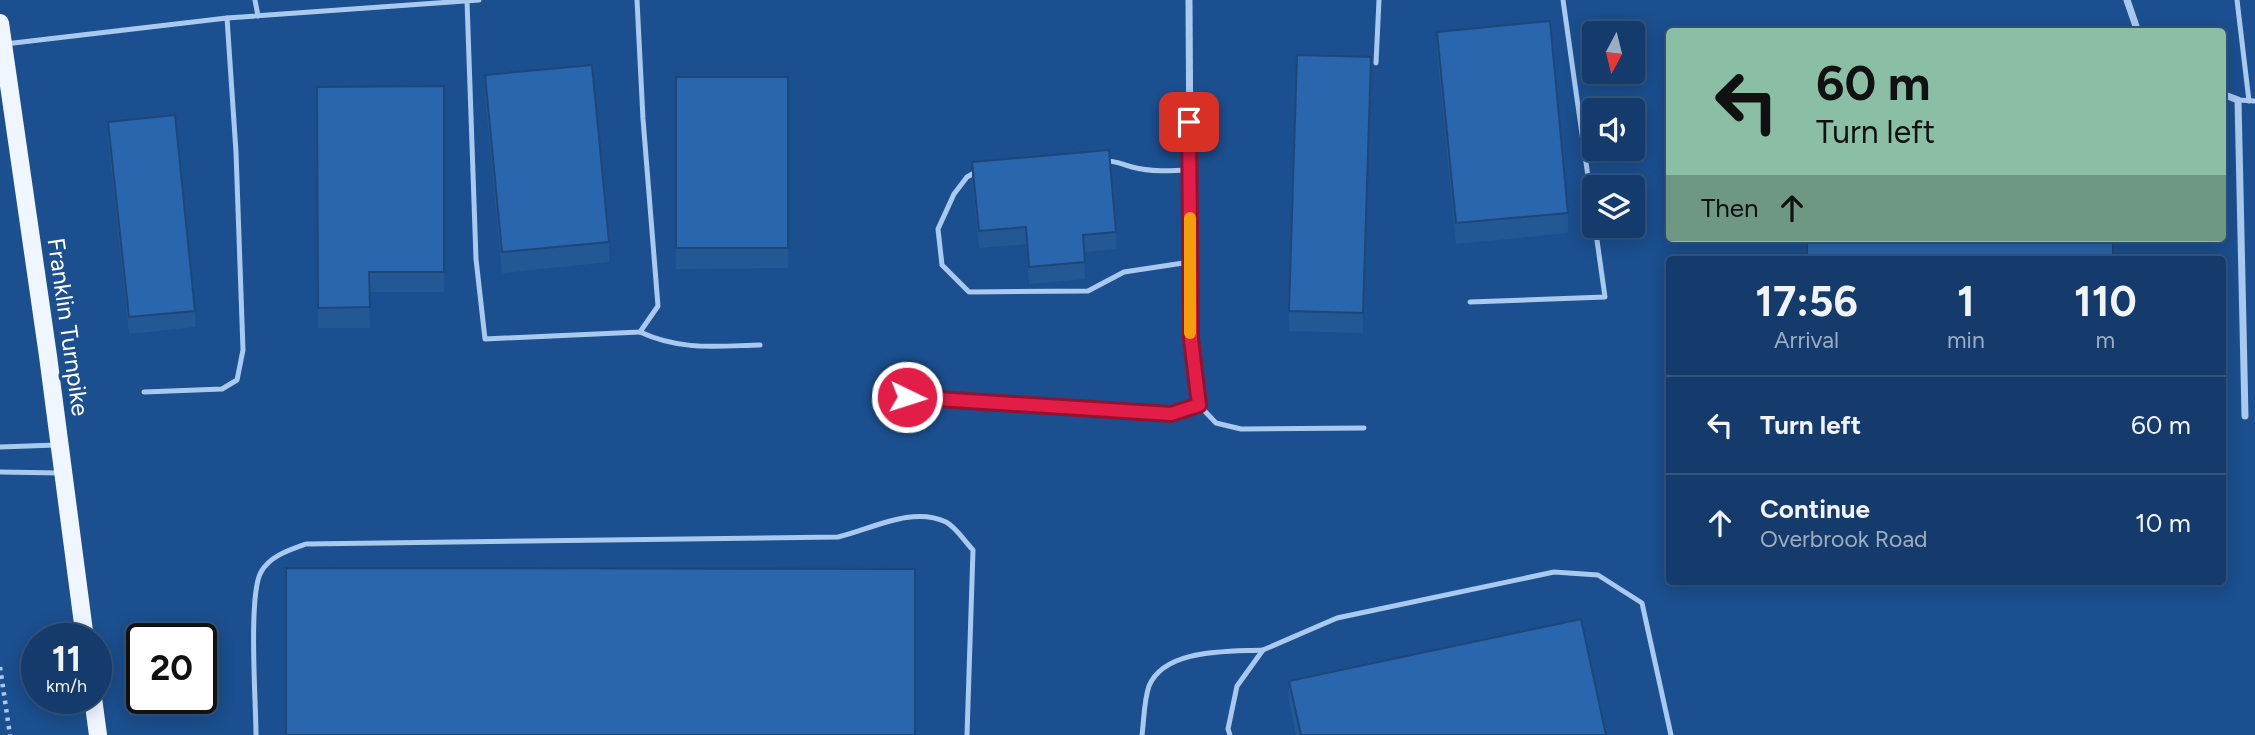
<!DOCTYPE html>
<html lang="en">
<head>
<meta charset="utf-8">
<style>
  :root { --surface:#143b6b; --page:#214673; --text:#f1f3f6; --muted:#9dadc1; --line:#33557e }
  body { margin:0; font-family:Figtree,sans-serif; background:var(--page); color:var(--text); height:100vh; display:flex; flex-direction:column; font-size:26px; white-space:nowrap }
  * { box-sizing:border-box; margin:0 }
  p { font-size:23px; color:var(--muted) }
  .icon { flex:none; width:38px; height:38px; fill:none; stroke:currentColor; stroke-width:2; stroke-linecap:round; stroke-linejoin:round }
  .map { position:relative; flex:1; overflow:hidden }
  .sheet { position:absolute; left:1666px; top:256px; width:560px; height:329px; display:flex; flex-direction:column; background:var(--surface); border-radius:7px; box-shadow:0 4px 18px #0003,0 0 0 2px var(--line) }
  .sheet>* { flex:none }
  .top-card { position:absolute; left:1666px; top:28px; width:560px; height:214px; border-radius:7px; box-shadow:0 4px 18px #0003,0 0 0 2px var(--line); background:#8abfa5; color:#111; overflow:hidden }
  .needle { width:46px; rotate:187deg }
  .tools { position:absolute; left:1582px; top:21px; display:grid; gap:14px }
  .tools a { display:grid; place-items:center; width:63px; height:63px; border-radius:7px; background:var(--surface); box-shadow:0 4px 18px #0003,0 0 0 2px var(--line); font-size:35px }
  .speed { position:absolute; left:21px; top:623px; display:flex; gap:14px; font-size:35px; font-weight:700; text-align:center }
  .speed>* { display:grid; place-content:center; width:91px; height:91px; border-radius:50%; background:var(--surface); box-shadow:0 4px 18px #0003,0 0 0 2px var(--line); line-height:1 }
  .speed small { font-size:18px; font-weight:400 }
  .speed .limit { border:4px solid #111; border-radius:10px; background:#fff; color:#111 }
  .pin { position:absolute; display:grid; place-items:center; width:60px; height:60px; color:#fff; margin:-30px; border-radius:14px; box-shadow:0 4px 10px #0006 }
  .me { position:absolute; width:77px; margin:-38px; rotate:94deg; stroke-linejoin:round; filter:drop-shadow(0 0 5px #0008) }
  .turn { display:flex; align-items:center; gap:24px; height:147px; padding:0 35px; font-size:32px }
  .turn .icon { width:91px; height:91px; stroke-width:2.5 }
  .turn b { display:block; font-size:49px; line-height:60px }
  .then { display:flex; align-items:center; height:66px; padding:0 35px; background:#0003; gap:14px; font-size:26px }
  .eta { display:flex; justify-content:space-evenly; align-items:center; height:119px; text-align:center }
  .eta b { font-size:42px; font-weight:700; line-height:49px }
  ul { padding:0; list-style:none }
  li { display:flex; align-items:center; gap:21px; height:98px; padding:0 35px; border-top:2px solid var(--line) }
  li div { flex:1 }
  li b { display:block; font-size:26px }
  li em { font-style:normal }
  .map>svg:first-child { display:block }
</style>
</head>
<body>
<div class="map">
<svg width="2255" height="735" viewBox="0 0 2255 735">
  <rect width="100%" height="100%" fill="#1b4f8f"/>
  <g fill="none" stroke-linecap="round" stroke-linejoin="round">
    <polyline stroke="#a9c9ee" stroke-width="4.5" stroke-dasharray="3.5 5" stroke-linecap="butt" points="0,667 10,735"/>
    <g stroke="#a9c9ee" stroke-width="5">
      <polyline points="255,0 258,16"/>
      <polyline points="1563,0 1594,219"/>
      <polyline points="2237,0 2249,101"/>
      <polyline points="467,1 476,259 485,339 640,332 658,306 643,119 637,0"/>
      <polyline points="5,44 227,18 479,0"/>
      <polyline points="1376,63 1379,0"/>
      <polyline points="2238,100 2255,101"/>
      <path d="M1104,161C1115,160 1121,164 1132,167C1151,172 1170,171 1190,170"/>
      <polyline points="976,172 967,177 954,194 938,229 942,265 969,292 1088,291 1124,272 1190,262"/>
      <polyline points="1470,302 1605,297 1595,226"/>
      <path d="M640,332C681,351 717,346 760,345"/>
      <polyline points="1191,339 1199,405 1216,423 1241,429 1364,428"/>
      <polyline points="144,392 222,389 237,380 243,350 236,152 227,18"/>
      <polyline points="907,397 1171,414 1199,405"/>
      <polyline points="0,447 56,445"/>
      <polyline points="0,472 59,473"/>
      <path d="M256,735C256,703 248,595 261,572C270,556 289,550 306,544L838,537C872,529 912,506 946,522C956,527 965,542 973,550L967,735"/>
      <path d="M1142,735C1144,720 1144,700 1149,686C1165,648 1229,652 1263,650"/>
      <polyline points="1230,735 1228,729 1237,686 1263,650 1337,618 1554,572 1598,575 1642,603 1671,735"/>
    </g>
    <g stroke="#a9c9ee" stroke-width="7">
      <polyline points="1189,0 1191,339"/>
      <polyline points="2127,0 2138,32"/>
      <polyline points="2222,94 2238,100 2245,416"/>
    </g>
    <g stroke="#f0f6ff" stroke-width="18">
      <polyline points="0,23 48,356 85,639"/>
      <polyline points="93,698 98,735"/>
    </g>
  </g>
  <g fill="#245895">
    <polygon points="1437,32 1568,213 1568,233 1456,244 1437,52"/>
    <polygon points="485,75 609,242 609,262 502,273 485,95"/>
    <polygon points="676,77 788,77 788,268 676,269"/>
    <polygon points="1371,78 1363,333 1289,331 1289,311"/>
    <polygon points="444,86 444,292 369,292 370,328 318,328 317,87"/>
    <polygon points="108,122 195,311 195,327 129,334 108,139"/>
    <polygon points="972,162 1116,232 1116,249 1084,252 1085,279 1029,284 1026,244 979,248 972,178"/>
    <polygon points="1289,681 1606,735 1296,735 1289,701"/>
  </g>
  <polygon fill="#1d4779" points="1371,57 1371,78 1363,333 1363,313"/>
  <g fill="#2a66ad" stroke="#1d4779" stroke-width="2">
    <polygon points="1550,21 1568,213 1456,223 1437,32"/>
    <polygon points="1297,55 1371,57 1363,313 1289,311"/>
    <polygon points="592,65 609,242 502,252 485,75"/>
    <rect x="676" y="77" width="112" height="171"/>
    <polygon points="444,86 444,272 369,272 370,307 318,308 317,87"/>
    <polygon points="175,115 195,311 129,317 108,122"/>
    <polygon points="1109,150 1116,232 1083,235 1085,262 1029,267 1026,227 979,231 972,162"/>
    <rect x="1807" y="238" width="306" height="21"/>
    <polygon points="286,568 915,569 915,735 286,735"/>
    <polygon points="1581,619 1606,735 1301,735 1289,681"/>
  </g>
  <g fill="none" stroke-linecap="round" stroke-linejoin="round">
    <g stroke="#92132f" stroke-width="18">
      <polyline id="route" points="907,397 1171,414 1199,405 1191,339 1189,122"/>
    </g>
    <use href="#route" stroke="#e11d48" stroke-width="12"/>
    <polyline stroke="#f59e0b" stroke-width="12" points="1190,218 1190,333"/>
  </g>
  <g text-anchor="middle" stroke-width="7" stroke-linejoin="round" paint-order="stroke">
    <g font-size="24" fill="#fff" stroke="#1b4f8f">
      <text transform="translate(68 327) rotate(82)" y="8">Franklin Turnpike</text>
    </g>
  </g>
</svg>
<div class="tools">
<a><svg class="needle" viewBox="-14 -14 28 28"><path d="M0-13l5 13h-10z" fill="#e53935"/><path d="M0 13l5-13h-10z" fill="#9dadc1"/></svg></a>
<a><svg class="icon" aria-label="sound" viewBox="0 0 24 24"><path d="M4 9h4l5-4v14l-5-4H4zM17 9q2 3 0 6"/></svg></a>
<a><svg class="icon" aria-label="layers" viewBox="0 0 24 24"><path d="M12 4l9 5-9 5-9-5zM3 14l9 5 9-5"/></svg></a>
</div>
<div class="speed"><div>11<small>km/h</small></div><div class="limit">20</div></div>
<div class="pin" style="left:1189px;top:122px;background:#d93025"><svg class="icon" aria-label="arrive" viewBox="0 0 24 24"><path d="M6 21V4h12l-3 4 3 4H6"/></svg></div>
<svg class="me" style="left:907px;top:397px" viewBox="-20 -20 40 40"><circle r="17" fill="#e11d48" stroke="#fff" stroke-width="3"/><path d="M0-11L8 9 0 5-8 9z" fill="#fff"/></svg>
<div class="top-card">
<div class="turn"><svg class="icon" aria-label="left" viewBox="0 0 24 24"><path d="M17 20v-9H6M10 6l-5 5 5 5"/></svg><div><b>60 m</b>Turn left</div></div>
<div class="then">Then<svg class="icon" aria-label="ahead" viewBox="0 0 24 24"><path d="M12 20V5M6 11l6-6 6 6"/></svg></div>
</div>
<section class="sheet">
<div class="eta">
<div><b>17:56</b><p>Arrival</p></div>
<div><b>1</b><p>min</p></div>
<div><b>110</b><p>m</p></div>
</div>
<ul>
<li><svg class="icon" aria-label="left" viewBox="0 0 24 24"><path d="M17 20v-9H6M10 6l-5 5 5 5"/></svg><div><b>Turn left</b></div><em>60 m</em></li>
<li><svg class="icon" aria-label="ahead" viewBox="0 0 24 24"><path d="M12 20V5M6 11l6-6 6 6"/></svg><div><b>Continue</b><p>Overbrook Road</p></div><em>10 m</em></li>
</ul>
</section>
</div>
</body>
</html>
